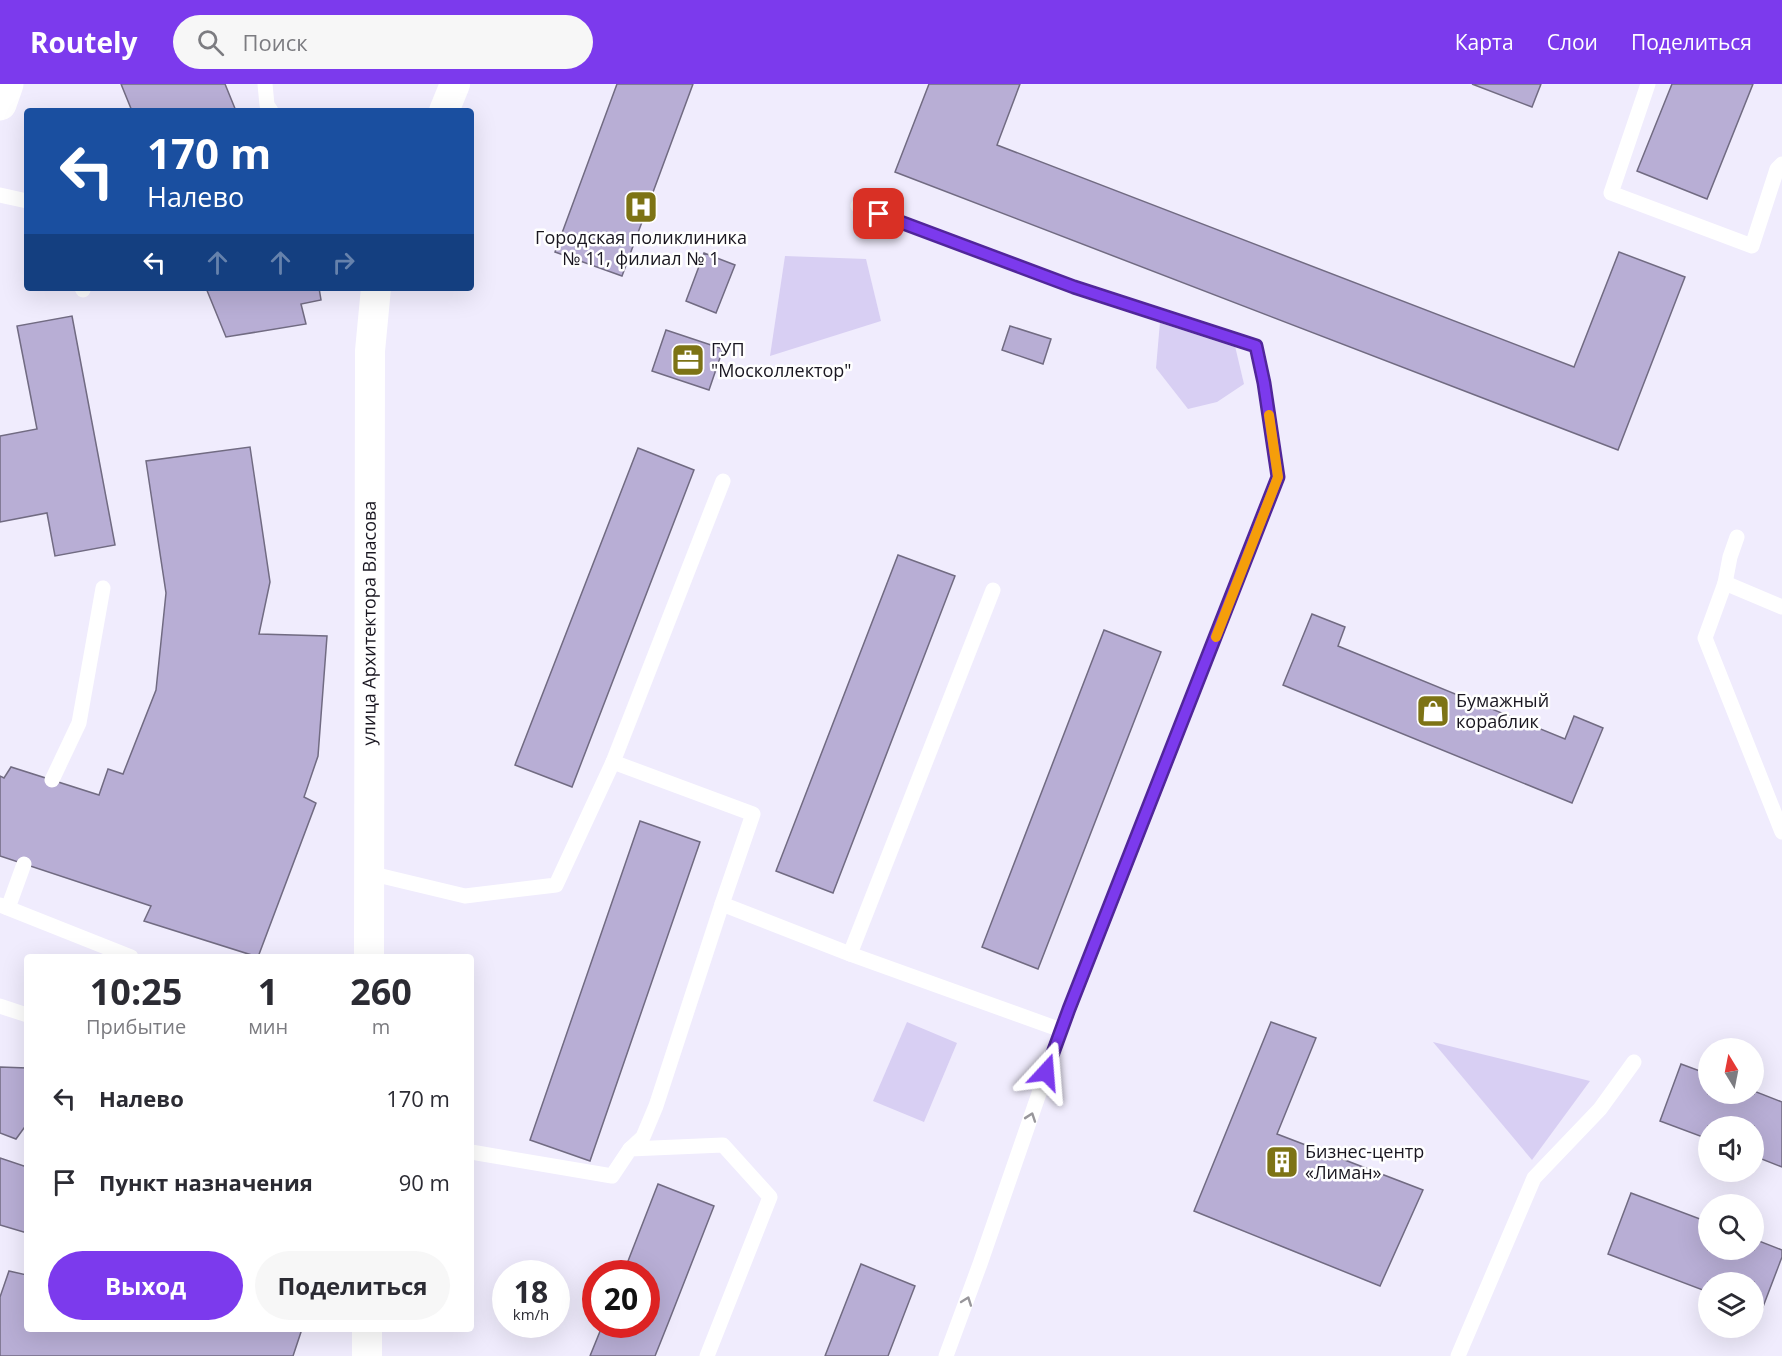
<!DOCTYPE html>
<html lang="ru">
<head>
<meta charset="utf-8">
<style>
  :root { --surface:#fff; --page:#f7f7f7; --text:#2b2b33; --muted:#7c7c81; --accent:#7c3aed }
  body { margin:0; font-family:"Open Sans",sans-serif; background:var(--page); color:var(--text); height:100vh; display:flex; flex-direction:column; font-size:22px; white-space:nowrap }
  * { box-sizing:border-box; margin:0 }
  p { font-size:20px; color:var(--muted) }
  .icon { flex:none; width:33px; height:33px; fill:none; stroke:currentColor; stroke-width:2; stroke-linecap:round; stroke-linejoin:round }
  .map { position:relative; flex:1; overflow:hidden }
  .details { position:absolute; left:24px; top:870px; width:450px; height:378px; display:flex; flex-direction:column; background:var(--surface); border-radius:6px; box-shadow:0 6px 24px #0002 }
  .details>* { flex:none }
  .top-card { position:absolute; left:24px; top:24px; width:450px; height:183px; border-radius:6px; box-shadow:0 6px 24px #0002; background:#1a4fa0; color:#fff; overflow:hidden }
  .needle { width:39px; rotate:350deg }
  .fabs { position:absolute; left:1698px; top:954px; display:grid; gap:12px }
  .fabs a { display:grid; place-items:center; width:66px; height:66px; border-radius:50%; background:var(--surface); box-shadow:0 6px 24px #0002; font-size:30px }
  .speed { position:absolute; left:492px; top:1176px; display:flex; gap:12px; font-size:30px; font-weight:700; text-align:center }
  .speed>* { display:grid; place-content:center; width:78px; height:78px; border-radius:50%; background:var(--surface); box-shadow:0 6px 24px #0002; line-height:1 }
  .speed small { font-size:15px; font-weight:400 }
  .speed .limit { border:9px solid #d22; background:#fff; color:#111 }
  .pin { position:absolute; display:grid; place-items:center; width:51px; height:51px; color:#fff; margin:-26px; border-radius:12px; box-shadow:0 3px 9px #0006 }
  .me { position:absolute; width:66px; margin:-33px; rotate:19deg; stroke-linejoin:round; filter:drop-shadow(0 0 4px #0008) }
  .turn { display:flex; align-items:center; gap:21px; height:126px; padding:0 24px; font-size:27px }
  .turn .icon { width:78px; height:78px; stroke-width:2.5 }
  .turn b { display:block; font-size:42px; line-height:51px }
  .lanes { display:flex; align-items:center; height:57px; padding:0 24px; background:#0003; justify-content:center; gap:30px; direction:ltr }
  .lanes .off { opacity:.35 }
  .eta { display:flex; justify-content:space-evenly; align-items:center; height:102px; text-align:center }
  .eta b { font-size:36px; font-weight:700; line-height:42px }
  .primary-button { display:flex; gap:12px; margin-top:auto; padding:12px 24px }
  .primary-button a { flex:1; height:69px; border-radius:36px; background:var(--accent); color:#fff; font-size:24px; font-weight:700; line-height:69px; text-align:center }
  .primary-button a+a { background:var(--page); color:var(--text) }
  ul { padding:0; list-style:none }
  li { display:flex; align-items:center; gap:18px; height:84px; padding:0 24px }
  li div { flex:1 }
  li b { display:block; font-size:22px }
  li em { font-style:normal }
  header { display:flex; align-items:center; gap:36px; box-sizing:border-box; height:84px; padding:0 30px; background:var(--accent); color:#fff }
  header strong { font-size:28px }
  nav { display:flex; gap:33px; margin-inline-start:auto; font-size:21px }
  .search { width:420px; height:54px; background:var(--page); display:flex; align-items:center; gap:15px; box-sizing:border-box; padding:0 21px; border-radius:33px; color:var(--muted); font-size:22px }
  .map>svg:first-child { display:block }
</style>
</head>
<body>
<header>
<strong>Routely</strong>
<div class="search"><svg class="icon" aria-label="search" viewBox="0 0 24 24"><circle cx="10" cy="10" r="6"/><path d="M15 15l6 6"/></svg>Поиск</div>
<nav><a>Карта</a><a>Слои</a><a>Поделиться</a></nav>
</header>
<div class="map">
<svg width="1782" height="1272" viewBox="0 0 1782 1272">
  <rect width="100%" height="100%" fill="#f0ecfd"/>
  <g fill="#d8cff3">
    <polygon points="785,172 866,175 881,237 770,272"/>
    <polygon points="1160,238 1235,262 1244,300 1217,318 1188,325 1156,284"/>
    <polygon points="907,938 957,959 924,1038 873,1017"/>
    <polygon points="1433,958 1590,997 1532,1076"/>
  </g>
  <g fill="#b8aed5" stroke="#716b82" stroke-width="1.5">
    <polygon points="121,0 225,0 236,27 132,27"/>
    <polygon points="617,0 693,0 622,192 555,168"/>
    <polygon points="929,0 1020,0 997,61 1574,283 1619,168 1685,193 1618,366 895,88"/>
    <polygon points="1472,0 1541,0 1532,23"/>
    <polygon points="1672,0 1753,0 1707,115 1637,87"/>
    <polygon points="704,169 735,181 716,229 686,217"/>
    <polygon points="206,204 319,204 321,216 301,220 306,240 226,253"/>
    <polygon points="72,232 115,461 55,472 47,429 0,438 0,352 37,345 17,242"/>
    <polygon points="1010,242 1051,255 1043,280 1002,266"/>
    <polygon points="666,246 723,265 709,306 652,287"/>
    <polygon points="250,363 270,498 259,550 327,552 318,672 304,713 316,719 258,873 144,837 151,822 0,772 0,692 4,694 11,683 99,711 108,685 123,690 156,606 166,509 146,377"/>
    <polygon points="638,364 694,386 572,703 515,681"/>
    <polygon points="898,471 955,492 833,809 776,787"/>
    <polygon points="1312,530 1345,543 1338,562 1565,655 1574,632 1603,644 1572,719 1283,601"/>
    <polygon points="1104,546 1161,568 1038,885 982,863"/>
    <polygon points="640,737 700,758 590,1077 530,1056"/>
    <polygon points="1271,938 1316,954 1277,1050 1423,1106 1380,1202 1194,1127"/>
    <polygon points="1681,980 1708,990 1708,1010 1754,1010 1754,1007 1782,1018 1782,1083 1754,1072 1754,1042 1708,1042 1708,1055 1660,1037"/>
    <polygon points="0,983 27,984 27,1046 24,1044 16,1055 0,1049"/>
    <polygon points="0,1074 27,1083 27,1149 0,1141"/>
    <polygon points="658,1100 714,1122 669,1237 655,1272 590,1272 603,1240 646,1240 646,1190 623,1190"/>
    <polygon points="1631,1109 1708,1138 1708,1166 1754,1166 1754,1155 1782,1166 1782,1173 1761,1228 1754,1225 1754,1198 1708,1198 1708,1208 1608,1170"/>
    <polygon points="861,1180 915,1202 888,1272 825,1272"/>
    <polygon points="9,1187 27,1191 27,1245 302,1245 293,1272 0,1272 0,1213"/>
  </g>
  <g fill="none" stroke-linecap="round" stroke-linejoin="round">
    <g stroke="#fff" stroke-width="15">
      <polyline points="265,0 267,21 271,27"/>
      <polyline points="1648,0 1611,109 1752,162 1777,85 1782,80"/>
      <polyline points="0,111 27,117"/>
      <polyline points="858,122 1074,203 1256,262 1264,299 1278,393 1061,946 980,1180 946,1272"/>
      <polyline points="82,204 83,206"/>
      <polyline points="1737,453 1730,473 1725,499 1705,554 1782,748"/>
      <polyline points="1725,499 1782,523"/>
      <polyline points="613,678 723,397"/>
      <polyline points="52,696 79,639 103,504"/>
      <polyline points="369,789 465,812 556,801 613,678 753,730 722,820 850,870 1061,946"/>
      <polyline points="0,821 131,873"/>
      <polyline points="8,824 24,780"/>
      <polyline points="850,870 993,506"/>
      <polyline points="0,922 27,931"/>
      <polyline points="630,1065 643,1053 656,1022 722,820"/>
      <polyline points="471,1068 612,1092 630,1065 723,1061 770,1113 707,1272"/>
      <polyline points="1458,1272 1534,1094 1600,1025 1634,978"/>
    </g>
    <g stroke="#fff" stroke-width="30">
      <polyline points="444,27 455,0"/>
      <path id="s1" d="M369,873L370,267L376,204"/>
      <polyline points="367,1272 367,1245"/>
    </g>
    <polyline stroke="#fff" stroke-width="33" points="0,20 7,0"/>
  </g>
  <defs><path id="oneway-chevron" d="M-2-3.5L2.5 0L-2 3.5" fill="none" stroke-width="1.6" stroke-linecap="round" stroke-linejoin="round" transform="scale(1.5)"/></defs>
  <g stroke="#98969b">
    <use href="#oneway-chevron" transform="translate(1031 1033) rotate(-71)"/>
    <use href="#oneway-chevron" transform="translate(967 1217) rotate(-70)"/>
  </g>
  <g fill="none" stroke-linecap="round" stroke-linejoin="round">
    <g stroke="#51269a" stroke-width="15">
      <polyline id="route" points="879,130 1074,203 1256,262 1264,299 1278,393 1069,925 1046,988"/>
    </g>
    <use href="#route" stroke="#7c3aed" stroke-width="10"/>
    <polyline stroke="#f59e0b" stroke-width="10" points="1216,553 1278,393 1269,331"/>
  </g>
  <defs>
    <g id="hospital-square" transform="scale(1.725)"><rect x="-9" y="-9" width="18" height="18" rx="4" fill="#7d7315" stroke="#fff"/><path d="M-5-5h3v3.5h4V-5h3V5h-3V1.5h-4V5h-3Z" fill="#fff"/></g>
    <g id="office-square" transform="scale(1.725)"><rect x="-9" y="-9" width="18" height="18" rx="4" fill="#7d7315" stroke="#fff"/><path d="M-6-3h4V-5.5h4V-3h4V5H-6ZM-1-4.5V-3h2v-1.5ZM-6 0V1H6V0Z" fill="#fff"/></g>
    <g id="shop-square" transform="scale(1.725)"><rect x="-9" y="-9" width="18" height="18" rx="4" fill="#7d7315" stroke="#fff"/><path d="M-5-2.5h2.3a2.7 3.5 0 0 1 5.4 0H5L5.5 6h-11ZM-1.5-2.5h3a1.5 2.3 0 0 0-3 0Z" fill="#fff"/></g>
    <g id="building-square" transform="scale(1.725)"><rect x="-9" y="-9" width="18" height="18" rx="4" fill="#7d7315" stroke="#fff"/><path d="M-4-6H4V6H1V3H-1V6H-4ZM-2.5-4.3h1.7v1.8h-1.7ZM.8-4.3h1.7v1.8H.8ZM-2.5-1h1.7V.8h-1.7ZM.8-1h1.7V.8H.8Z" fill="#fff"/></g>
  </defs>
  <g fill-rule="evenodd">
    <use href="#hospital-square" x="641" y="123"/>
    <use href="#office-square" x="688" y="276"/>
    <use href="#shop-square" x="1433" y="627"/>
    <use href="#building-square" x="1282" y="1078"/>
  </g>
  <g text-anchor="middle" stroke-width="5" stroke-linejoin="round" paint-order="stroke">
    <g font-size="18" fill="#191620" stroke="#fff" text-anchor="start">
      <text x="641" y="160" text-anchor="middle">Городская поликлиника<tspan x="641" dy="21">№ 11, филиал № 1</tspan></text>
      <text x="711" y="272">ГУП<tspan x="711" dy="21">"Москоллектор"</tspan></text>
      <text x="1456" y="623">Бумажный<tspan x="1456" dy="21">кораблик</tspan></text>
      <text x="1305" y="1074">Бизнес-центр<tspan x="1305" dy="21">«Лиман»</tspan></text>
    </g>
    <g font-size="18" fill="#191620" stroke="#fff">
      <text dy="6" stroke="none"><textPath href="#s1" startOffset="334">улица Архитектора Власова</textPath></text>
    </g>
  </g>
</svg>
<div class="fabs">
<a><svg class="needle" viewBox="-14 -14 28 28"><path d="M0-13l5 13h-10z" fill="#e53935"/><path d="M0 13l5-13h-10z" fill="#7c7c81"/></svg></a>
<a><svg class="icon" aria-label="sound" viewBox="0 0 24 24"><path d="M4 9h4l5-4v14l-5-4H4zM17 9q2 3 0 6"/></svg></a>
<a><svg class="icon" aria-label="search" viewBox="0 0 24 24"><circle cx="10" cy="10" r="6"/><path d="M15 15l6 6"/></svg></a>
<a><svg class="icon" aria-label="layers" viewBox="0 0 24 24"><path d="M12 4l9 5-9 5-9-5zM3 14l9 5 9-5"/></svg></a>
</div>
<div class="speed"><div>18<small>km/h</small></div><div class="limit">20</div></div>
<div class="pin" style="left:879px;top:130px;background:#d93025"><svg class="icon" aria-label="arrive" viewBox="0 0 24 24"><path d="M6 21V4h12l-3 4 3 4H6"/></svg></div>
<svg class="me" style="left:1046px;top:988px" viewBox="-20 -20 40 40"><path d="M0-17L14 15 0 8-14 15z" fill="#7c3aed" stroke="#fff" stroke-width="4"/></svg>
<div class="top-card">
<div class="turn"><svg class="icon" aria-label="left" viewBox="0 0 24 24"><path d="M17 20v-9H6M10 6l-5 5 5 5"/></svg><div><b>170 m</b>Налево</div></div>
<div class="lanes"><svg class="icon" aria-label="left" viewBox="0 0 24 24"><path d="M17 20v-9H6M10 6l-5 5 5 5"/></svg><svg class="icon off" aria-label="ahead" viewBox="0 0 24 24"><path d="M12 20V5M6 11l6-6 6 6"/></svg><svg class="icon off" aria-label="ahead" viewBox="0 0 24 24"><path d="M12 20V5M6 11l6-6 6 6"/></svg><svg class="icon off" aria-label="right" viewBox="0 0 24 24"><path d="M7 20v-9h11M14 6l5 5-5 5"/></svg></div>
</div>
<section class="details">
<div class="eta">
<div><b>10:25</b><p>Прибытие</p></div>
<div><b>1</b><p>мин</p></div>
<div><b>260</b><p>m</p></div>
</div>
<ul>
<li><svg class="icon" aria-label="left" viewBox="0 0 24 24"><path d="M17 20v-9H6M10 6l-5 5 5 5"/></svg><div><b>Налево</b></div><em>170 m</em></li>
<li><svg class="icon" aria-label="arrive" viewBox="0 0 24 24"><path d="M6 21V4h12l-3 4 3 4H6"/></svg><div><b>Пункт назначения</b></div><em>90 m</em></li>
</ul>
<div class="primary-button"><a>Выход</a><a>Поделиться</a></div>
</section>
</div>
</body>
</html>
